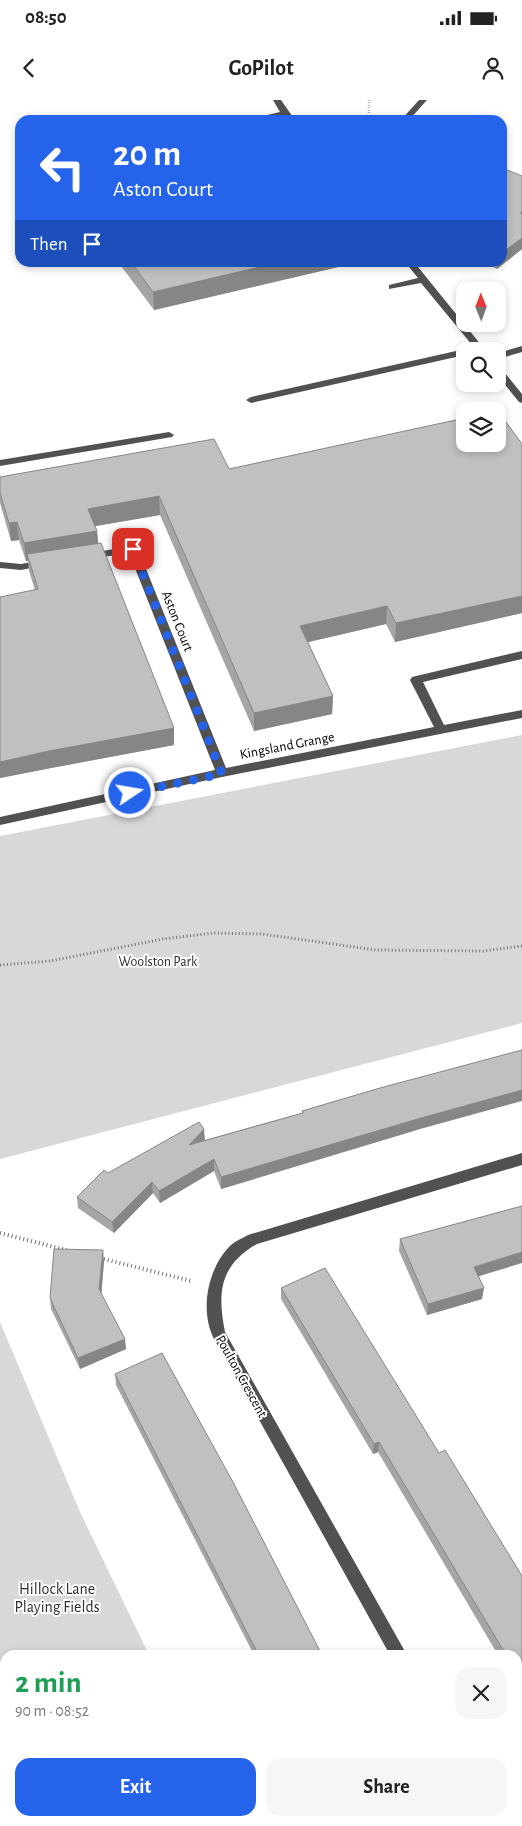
<!DOCTYPE html>
<html lang="en">
<head>
<meta charset="utf-8">
<style>
  :root { --surface:#fff; --page:#f6f6f6; --text:#222; --muted:#767676; --accent:#2563eb }
  body { margin:0; font-family:"Alegreya Sans",sans-serif; background:var(--page); color:var(--text); height:100vh; display:flex; flex-direction:column; font-size:19px; white-space:nowrap }
  * { box-sizing:border-box; margin:0 }
  p { font-size:16px; color:var(--muted) }
  .icon { flex:none; width:28px; height:28px; fill:none; stroke:currentColor; stroke-width:2; stroke-linecap:round; stroke-linejoin:round }
  .map { position:relative; flex:1; overflow:hidden }
  .details { position:absolute; left:0px; top:1550px; width:522px; height:176px; display:flex; flex-direction:column; background:var(--surface); border-radius:15px 15px 0 0; box-shadow:0 2px 8px #0003 }
  .details>* { flex:none }
  .guide { position:absolute; left:15px; top:15px; width:492px; height:152px; border-radius:15px; box-shadow:0 2px 8px #0003; background:#2563eb; color:#fff; overflow:hidden }
  .needle { width:32px; rotate:359deg }
  .fabs { position:absolute; left:456px; top:182px; display:grid; gap:10px }
  .fabs a { display:grid; place-items:center; width:50px; height:50px; border-radius:10px; background:var(--surface); box-shadow:0 2px 8px #0003; font-size:25px }
  .pin { position:absolute; display:grid; place-items:center; width:42px; height:42px; color:#fff; margin:-21px; border-radius:10px; box-shadow:0 2px 8px #0006 }
  .me { position:absolute; width:55px; margin:-28px; rotate:78deg; stroke-linejoin:round; filter:drop-shadow(0 0 4px #0008) }
  .turn { display:flex; align-items:center; gap:18px; height:105px; padding:0 15px; font-size:22px }
  .turn .icon { width:65px; height:65px; stroke-width:2.5 }
  .turn b { display:block; font-size:35px; line-height:42px }
  .then { display:flex; align-items:center; height:48px; padding:0 15px; background:#0003; gap:10px; font-size:19px }
  .round { display:grid; place-items:center; flex:none; width:52px; height:52px; border-radius:15px; background:var(--page) }
  .overview { display:flex; align-items:center; justify-content:space-between; height:85px; padding:0 15px }
  h1 { font-size:30px; font-weight:700; line-height:38px; color:#1e9e55 }
  .button { display:flex; gap:10px; margin-top:auto; padding:10px 15px }
  .button a { flex:1; height:58px; border-radius:15px; background:var(--accent); color:#fff; font-size:20px; font-weight:700; line-height:58px; text-align:center }
  .button a+a { background:var(--page); color:var(--text) }
  .status { display:flex; justify-content:space-between; align-items:center; height:35px; padding:0 25px; background:var(--surface); direction:ltr }
  .status svg { height:14px; fill:currentColor }
  header { display:flex; justify-content:space-between; align-items:center; height:65px; padding:0 15px; background:var(--surface); font-size:22px; font-weight:700 }
  .map>svg:first-child { display:block }
</style>
</head>
<body>
<div class="status"><b>08:50</b><svg viewBox="0 0 49 12"><path d="M0 12V9h3v3zM5 12V6h3v6zM10 12V3h3v9zM15 12V0h3v12zM26 1h20v11H26zM47 4h2v5h-2z"/></svg></div>
<header><svg class="icon" aria-label="back" viewBox="0 0 24 24"><path d="M15 5l-7 7 7 7"/></svg>GoPilot<svg class="icon" aria-label="person" viewBox="0 0 24 24"><circle cx="12" cy="8" r="4"/><path d="M4 21q1-7 8-7t8 7"/></svg></header>
<div class="map">
<svg width="522" height="1726" viewBox="0 0 522 1726">
  <rect width="100%" height="100%" fill="#fff"/>
  <g fill="#d8d8d8">
    <polygon points="522,635 522,923 0,1059 0,736"/>
    <polygon points="0,1222 80,1412 149,1555 5,1555 5,1721 229,1721 231,1726 0,1726"/>
  </g>
  <g fill="none" stroke-linecap="round" stroke-linejoin="round">
    <polyline stroke="#737373" stroke-width="2.5" stroke-dasharray="0.5 2" stroke-linecap="butt" points="369,0 369,20"/>
    <polyline stroke="#737373" stroke-width="3" stroke-dasharray="1 2.5" stroke-linecap="butt" points="0,865 50,861 163,839 213,833 262,834 376,850 483,851 522,846"/>
    <g stroke="#737373" stroke-width="4" stroke-dasharray="1 3" stroke-linecap="butt">
      <polyline points="0,1133 70,1151"/>
      <polyline points="100,1158 191,1181"/>
    </g>
    <g fill="#515151" fill-rule="evenodd">
      <polygon points="273,0 281,0 295,20 287,20 283,16 262,20 245,20 280,12"/>
      <polygon points="419,0 427,0 409,20 401,20"/>
      <polygon points="405,162 414,162 486,251 477,251 421,183 389,189 389,185 418,178"/>
      <polygon points="522,246 522,252 498,259 498,253"/>
      <polygon points="465,249 469,251 465,251 465,255 251,303 246,300 251,297"/>
      <polygon points="498,267 501,268 522,294 522,303 519,302 498,276"/>
      <polygon points="169,332 174,335 172,337 0,366 0,360"/>
      <polygon points="133,446 138,449 226,668 434,627 410,580 412,577 522,551 522,559 423,582 444,625 522,610 522,618 222,677 0,725 0,717 215,670 129,453 90,459 85,456 90,453"/>
      <polygon points="43,460 47,461 48,463 47,465 21,470 0,468 0,462 21,464"/>
      <path d="M522,1053V1065L257,1144C220,1165 217,1192 225,1232L407,1555H390L213,1237C200,1209 208,1170 228,1148C233,1142 241,1139 248,1135Z"/>
      <polygon points="484,1721 502,1721 503,1726 486,1726"/>
    </g>
  </g>
  <g fill="#a5a5a5">
    <polygon points="522,76 522,149 497,169 482,162 502,162"/>
    <polygon points="118,162 351,162 351,164 154,210"/>
    <polygon points="522,344 522,513 395,542 386,524 308,542 333,596 332,614 254,631 160,415 95,426 97,431 98,443 174,645 51,668 0,678 0,497 35,490 29,471 28,461 26,461 19,440 11,441 0,403 0,377 229,369"/>
    <polygon points="302,1011 420,1029 221,1089 214,1071 160,1103 153,1093 114,1133 78,1108 77,1097 108,1073 205,1040 302,1013"/>
    <polygon points="400,1139 479,1176 482,1199 427,1215 399,1151"/>
    <polygon points="104,1161 101,1193 126,1249 80,1269 51,1209 50,1198"/>
    <polygon points="281,1188 439,1353 522,1476 522,1595 518,1587 518,1555 498,1555 378,1352 373,1354 281,1199"/>
    <polygon points="115,1274 322,1555 254,1555 116,1285"/>
    <polygon points="341,1721 414,1721 416,1726 343,1726"/>
  </g>
  <g fill="#868686">
    <polygon points="522,138 522,149 497,169 497,162 502,162 502,153"/>
    <polygon points="281,162 351,162 351,164 154,210 153,192"/>
    <polygon points="159,396 160,415 90,427 88,409"/>
    <polygon points="17,422 19,440 11,441 9,423"/>
    <polygon points="97,431 99,450 27,454 28,461 26,461 24,443"/>
    <polygon points="522,496 522,513 395,542 396,523"/>
    <polygon points="387,506 386,524 300,544 300,526"/>
    <polygon points="333,596 332,614 254,631 254,613"/>
    <polygon points="174,628 174,645 51,668 0,678 0,662 49,651"/>
    <polygon points="522,990 522,1001 420,1029 221,1089 221,1077 421,1018"/>
    <polygon points="204,1029 205,1040 189,1045"/>
    <polygon points="214,1059 214,1071 160,1103 159,1091"/>
    <polygon points="152,1082 153,1093 114,1133 112,1122"/>
    <polygon points="103,1150 104,1161 101,1200 99,1189"/>
    <polygon points="522,1152 522,1163 473,1178 474,1167"/>
    <polygon points="484,1188 482,1199 427,1215 428,1204"/>
    <polygon points="125,1239 126,1249 80,1269 78,1258"/>
    <polygon points="379,1342 378,1352 373,1354 374,1344"/>
  </g>
  <g fill="#c0c0c0" stroke="#868686">
    <polygon points="502,68 522,76 522,112 520,113 522,113 522,138 502,153"/>
    <polygon points="131,162 281,162 153,192"/>
    <polygon points="496,311 498,311 522,344 522,496 396,523 387,506 300,526 333,596 254,613 159,396 88,409 97,431 24,443 17,422 9,423 0,393 0,377 214,339 229,369 465,318 465,344 498,344 498,311"/>
    <polygon points="101,443 174,628 49,651 0,662 0,497 38,489 27,454"/>
    <polygon points="522,950 522,990 421,1018 221,1077 214,1059 159,1091 152,1082 112,1122 77,1097 104,1070 108,1073 199,1022 204,1029 189,1045 303,1013 302,1011 380,988"/>
    <polygon points="522,1106 522,1152 474,1167 484,1188 428,1204 400,1139"/>
    <polygon points="54,1149 103,1150 99,1189 125,1239 78,1258 50,1198"/>
    <polygon points="325,1168 439,1353 445,1350 522,1476 522,1582 518,1574 518,1555 506,1555 379,1342 374,1344 281,1188"/>
    <polygon points="162,1253 234,1384 322,1555 260,1555 258,1552 257,1552 115,1274"/>
    <polygon points="346,1721 414,1721 416,1726 348,1726"/>
  </g>
  <g fill="none" stroke-linecap="round" stroke-linejoin="round">
    <polyline stroke="#2563eb" stroke-width="9" stroke-dasharray="0 16.2" points="130,693 222,674 133,449"/>
  </g>
  <g text-anchor="middle" stroke-width="4" stroke-linejoin="round" paint-order="stroke">
    <g font-size="14" fill="#000" stroke="#fff">
      <text transform="translate(178 521) rotate(68)" y="5">Aston Court</text>
      <text transform="translate(287 645) rotate(-11)" y="5">Kingsland Grange</text>
      <text transform="translate(242 1276) rotate(61)" y="5">Poulton Crescent</text>
    </g>
    <g font-size="14" fill="#2f2f2f" stroke="#fff">
      <text x="158" y="866">Woolston Park</text>
    </g>
    <g font-size="16" fill="#2f2f2f" stroke="#fff">
      <text x="57" y="1494">Hillock Lane<tspan x="57" dy="18">Playing Fields</tspan></text>
    </g>
  </g>
</svg>
<div class="fabs">
<a><svg class="needle" viewBox="-14 -14 28 28"><path d="M0-13l5 13h-10z" fill="#e53935"/><path d="M0 13l5-13h-10z" fill="#767676"/></svg></a>
<a><svg class="icon" aria-label="search" viewBox="0 0 24 24"><circle cx="10" cy="10" r="6"/><path d="M15 15l6 6"/></svg></a>
<a><svg class="icon" aria-label="layers" viewBox="0 0 24 24"><path d="M12 4l9 5-9 5-9-5zM3 14l9 5 9-5"/></svg></a>
</div>
<div class="pin" style="left:133px;top:449px;background:#d93025"><svg class="icon" aria-label="arrive" viewBox="0 0 24 24"><path d="M6 21V4h12l-3 4 3 4H6"/></svg></div>
<svg class="me" style="left:130px;top:693px" viewBox="-20 -20 40 40"><circle r="17" fill="#2563eb" stroke="#fff" stroke-width="3"/><path d="M0-11L8 9 0 5-8 9z" fill="#fff"/></svg>
<div class="guide">
<div class="turn"><svg class="icon" aria-label="left" viewBox="0 0 24 24"><path d="M17 20v-9H6M10 6l-5 5 5 5"/></svg><div><b>20 m</b>Aston Court</div></div>
<div class="then">Then<svg class="icon" aria-label="arrive" viewBox="0 0 24 24"><path d="M6 21V4h12l-3 4 3 4H6"/></svg></div>
</div>
<section class="details">
<div class="overview"><div><h1>2 min</h1><p>90 m · 08:52</p></div><a class="round"><svg class="icon" aria-label="close" viewBox="0 0 24 24"><path d="M6 6l12 12M18 6L6 18"/></svg></a></div>
<div class="button"><a>Exit</a><a>Share</a></div>
</section>
</div>
</body>
</html>
